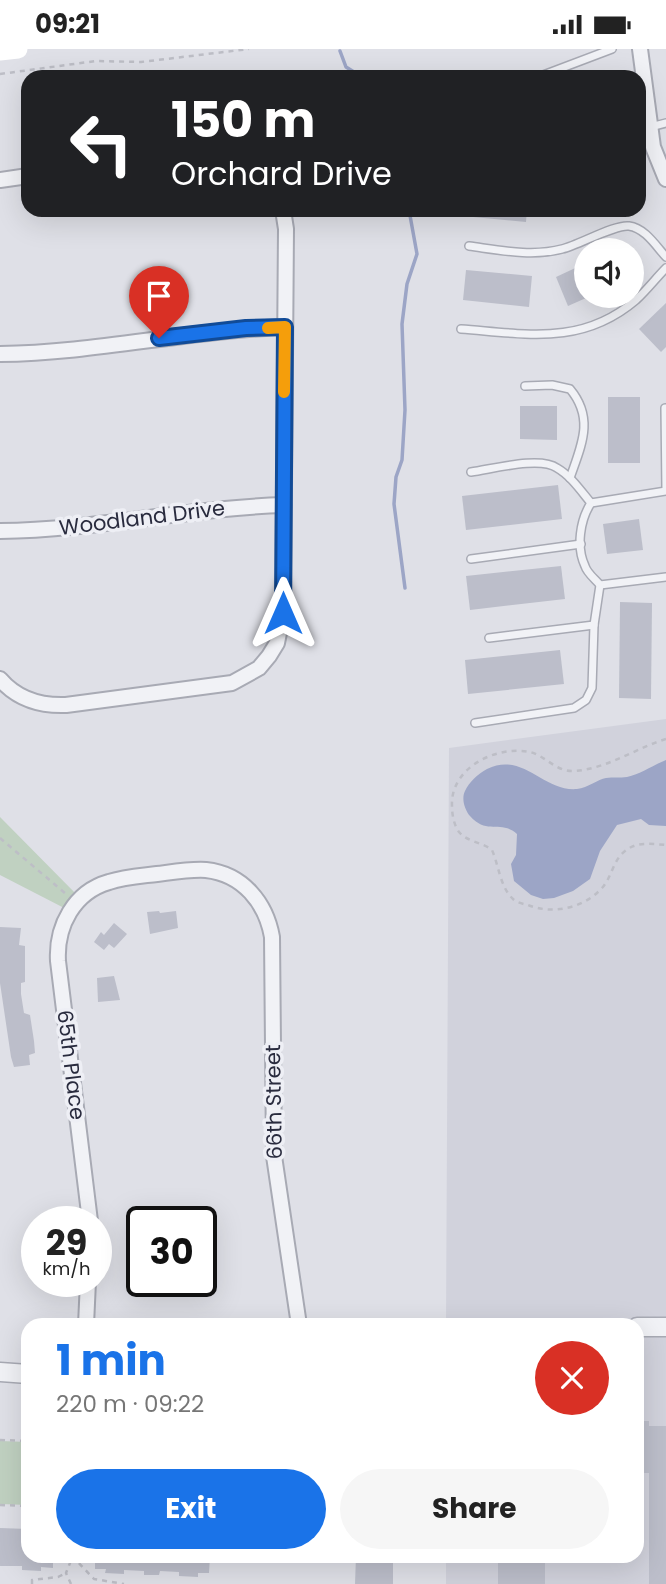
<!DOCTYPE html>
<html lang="en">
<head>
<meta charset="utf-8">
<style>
  :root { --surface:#fff; --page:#f6f6f6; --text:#222; --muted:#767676; --accent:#1a73e8 }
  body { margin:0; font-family:Poppins,sans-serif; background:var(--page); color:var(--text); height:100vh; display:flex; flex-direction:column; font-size:26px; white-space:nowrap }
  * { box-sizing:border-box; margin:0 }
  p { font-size:23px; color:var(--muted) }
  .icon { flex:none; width:38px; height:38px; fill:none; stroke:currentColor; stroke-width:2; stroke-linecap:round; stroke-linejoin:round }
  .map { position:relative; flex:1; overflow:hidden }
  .sheet { position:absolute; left:21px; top:1269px; width:623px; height:245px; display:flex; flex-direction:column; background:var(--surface); border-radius:21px; box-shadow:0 7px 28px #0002 }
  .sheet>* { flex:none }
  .banner { position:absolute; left:21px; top:21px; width:625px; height:147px; border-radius:21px; box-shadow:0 7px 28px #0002; background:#202124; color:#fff; overflow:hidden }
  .tools { position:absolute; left:574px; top:189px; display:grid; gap:14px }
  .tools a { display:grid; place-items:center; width:70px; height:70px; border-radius:50%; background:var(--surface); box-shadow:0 7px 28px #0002; font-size:35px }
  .speed { position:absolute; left:21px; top:1157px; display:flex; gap:14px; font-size:35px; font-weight:700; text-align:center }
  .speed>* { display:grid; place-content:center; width:91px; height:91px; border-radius:50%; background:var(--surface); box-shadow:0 7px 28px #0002; line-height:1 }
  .speed small { font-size:18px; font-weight:400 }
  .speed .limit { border:4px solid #111; border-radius:10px; background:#fff; color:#111 }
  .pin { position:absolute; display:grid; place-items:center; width:60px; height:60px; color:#fff; margin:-72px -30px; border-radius:50% 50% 50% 0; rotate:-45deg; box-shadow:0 0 7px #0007 }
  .pin .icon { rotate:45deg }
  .me { position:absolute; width:77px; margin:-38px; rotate:0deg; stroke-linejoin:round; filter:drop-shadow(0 0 5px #0008) }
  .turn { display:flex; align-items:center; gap:24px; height:147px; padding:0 35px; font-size:32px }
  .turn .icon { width:91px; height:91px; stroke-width:2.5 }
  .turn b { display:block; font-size:49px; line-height:60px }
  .round { display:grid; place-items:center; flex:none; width:74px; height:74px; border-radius:37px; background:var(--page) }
  .summary { display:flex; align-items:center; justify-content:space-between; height:119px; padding:0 35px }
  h1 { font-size:42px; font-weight:700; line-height:52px; color:var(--accent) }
  .primary-button { display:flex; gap:14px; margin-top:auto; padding:14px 35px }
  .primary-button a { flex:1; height:80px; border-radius:42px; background:var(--accent); color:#fff; font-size:28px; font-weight:700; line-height:80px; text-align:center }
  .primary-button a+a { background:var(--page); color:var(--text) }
  .status { display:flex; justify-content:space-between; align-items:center; height:49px; padding:0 35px; background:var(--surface); direction:ltr }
  .status svg { height:19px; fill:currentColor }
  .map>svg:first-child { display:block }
</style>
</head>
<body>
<div class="status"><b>09:21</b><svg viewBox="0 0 49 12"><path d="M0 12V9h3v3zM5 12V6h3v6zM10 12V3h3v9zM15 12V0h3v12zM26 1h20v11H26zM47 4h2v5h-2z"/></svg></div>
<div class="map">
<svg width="666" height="1535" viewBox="0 0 666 1535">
  <rect width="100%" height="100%" fill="#dfe0e7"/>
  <polygon fill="#d1d2dc" points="666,670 666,1535 446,1535 446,1507 637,1507 637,1276 446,1276 449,699"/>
  <g fill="#c0d1c1">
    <polygon points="0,768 80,849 70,862 0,826"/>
    <polygon points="0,1392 28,1393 28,1456 0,1455"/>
  </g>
  <path fill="#9ca5c6" d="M666,711V777L649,776L641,770L617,776L600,802L590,830L573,842L554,849L543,850L531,846L514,832L511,815L516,806L517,785C500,770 488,787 470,767C465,761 461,750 465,742C469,733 478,725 487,720C523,702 543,743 577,740C588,739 598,730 606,729C613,728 620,729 627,728C641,725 653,716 666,711Z"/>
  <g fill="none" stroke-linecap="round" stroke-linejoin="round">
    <g stroke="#9ca5c6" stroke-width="3.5">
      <polyline points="340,2 346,18 362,28"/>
      <polyline points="405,539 394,455 396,428 402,411 405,361 402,275 407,235 417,205 409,161"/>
    </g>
  </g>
  <g fill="#bcbeca">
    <polygon points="473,161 527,161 526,173 473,168"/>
    <polygon points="586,214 586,249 568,257 556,228"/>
    <polygon points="466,221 532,227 529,258 463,251"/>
    <polygon points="666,254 666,298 661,303 639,280"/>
    <rect x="608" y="348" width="32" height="66"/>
    <polygon points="520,357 557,357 557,391 520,390"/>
    <polygon points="558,436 562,470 466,481 462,447"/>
    <polygon points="639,470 643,501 607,505 603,475"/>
    <polygon points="561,517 565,550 470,561 466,527"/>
    <polygon points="620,553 652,554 651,650 619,649"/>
    <polygon points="560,601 564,635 468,645 465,611"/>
    <polygon points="159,862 160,864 176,862 178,879 150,885 147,863"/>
    <polygon points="114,874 127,885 116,897 114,899 109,895 104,901 94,893 101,883 104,886"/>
    <polygon points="0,878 21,879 19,896 25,897 25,933 21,934 21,945 24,964 30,966 34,992 35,1004 29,1006 30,1016 14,1018 11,1008 0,934"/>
    <polygon points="114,927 120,951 98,953 97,929"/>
    <polygon points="637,1372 649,1372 649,1377 666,1377 666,1535 649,1535 649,1424 637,1424"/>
    <polygon points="0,1479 28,1480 28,1507 53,1507 53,1519 41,1518 41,1522 22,1521 22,1517 0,1517"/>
    <polygon points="95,1507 210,1507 209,1524 198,1524 198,1528 179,1527 179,1523 160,1522 159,1526 144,1526 144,1522 124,1521 124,1525 105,1524 106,1520 95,1520"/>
    <polygon points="356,1507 393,1507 393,1535 355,1535"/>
    <rect x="498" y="1507" width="47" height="28"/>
  </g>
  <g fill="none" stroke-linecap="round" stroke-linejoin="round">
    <g stroke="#a8aab4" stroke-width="10">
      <g id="service">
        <polyline points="538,28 612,0"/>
        <polyline points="639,81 666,74"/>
        <path d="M469,197C499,201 532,208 562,200C579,196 615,175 629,177C645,179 656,197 666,208"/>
        <path d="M461,280C527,285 582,297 636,251C647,241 656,229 666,219"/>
        <path d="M525,337L552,336L570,340C595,370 581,397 570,429"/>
        <path d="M471,423C493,420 540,407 557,419C571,427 581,442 591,454"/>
        <polyline points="471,510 581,495"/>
        <polyline points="600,536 666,528"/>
        <polyline points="489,589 594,576"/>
        <path d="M475,674L574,659L586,651L592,639L594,576L600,536C595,530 587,524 585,517C576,498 580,471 591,454L666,442L665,359"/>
      </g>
    </g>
    <g stroke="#a8aab4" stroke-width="18">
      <g id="minor">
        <polyline points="640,0 653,98 666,130"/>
        <polyline points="0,131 28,127"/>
        <path d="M0,305C95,304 189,281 285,278"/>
        <path d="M0,482C95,481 189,459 284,456"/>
        <path d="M0,630C17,650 40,657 66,656L232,634L259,619L269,607L277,594L283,564L286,180L283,161"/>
        <path d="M90,1172L58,912C56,877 74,843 109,833C124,828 141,827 157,825C173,823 190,820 206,821C243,825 266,854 272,888L274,1107L299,1276"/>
        <polyline points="86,1276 88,1232"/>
      </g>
    </g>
    <g stroke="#a8aab4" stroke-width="21">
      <g id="tertiary">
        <polyline points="637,1278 666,1278"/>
        <polyline points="0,1323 28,1325"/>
      </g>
    </g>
    <g stroke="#bdbec6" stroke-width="2.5" stroke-dasharray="5 5" stroke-linecap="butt">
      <polyline points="0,25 96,12 141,13 249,0"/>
      <path d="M666,690C636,699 607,720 574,722C556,723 546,707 530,703C496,696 450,719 452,757C452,766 454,776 459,783C467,793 482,793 492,801C499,817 500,838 513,850C516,853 523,855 528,856C553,866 584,859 602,839C612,828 613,811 625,802C637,792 652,795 666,796"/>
      <polyline points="0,789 66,845"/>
      <polyline points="0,1391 28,1392"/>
      <polyline points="0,1456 28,1457"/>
      <polyline points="72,1507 94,1530 124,1535"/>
      <polyline points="32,1535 32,1531 58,1528 66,1524"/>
      <polyline points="71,1535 66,1524 72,1509"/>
    </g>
    <use href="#service" stroke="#f1f2f6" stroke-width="7"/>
    <use href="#minor" stroke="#f1f2f6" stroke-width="14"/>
    <use href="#tertiary" stroke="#f1f2f6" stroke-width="18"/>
    <polyline stroke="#fff" stroke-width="19" points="0,2 18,0"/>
  </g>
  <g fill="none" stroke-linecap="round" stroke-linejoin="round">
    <g stroke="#114b97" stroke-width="18">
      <polyline id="route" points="159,289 246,279 285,278 283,564"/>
    </g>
    <use href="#route" stroke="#1a73e8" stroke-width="12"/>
    <polyline stroke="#f59e0b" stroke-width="12" points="268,279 285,278 284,343"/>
  </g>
  <g text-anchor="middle" stroke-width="7" stroke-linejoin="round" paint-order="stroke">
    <g font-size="21" fill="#292b3e" stroke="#eeeff5">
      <text transform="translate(142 469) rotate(-7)" y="7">Woodland Drive</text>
      <text transform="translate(71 1016) rotate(83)" y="7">65th Place</text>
      <text transform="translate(274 1053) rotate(-91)" y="7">66th Street</text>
    </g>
  </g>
</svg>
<div class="tools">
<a><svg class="icon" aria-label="sound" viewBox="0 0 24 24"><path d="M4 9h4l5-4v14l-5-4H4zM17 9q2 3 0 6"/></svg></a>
</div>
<div class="speed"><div>29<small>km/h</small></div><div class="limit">30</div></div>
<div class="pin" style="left:159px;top:289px;background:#d93025"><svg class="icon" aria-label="arrive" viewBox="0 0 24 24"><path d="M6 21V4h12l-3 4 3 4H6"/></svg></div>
<svg class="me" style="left:283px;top:564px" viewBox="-20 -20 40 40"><path d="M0-17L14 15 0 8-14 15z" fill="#1a73e8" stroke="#fff" stroke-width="4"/></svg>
<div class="banner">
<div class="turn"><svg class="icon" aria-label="left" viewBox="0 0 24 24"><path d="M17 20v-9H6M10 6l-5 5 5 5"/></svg><div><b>150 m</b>Orchard Drive</div></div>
</div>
<section class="sheet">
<div class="summary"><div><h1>1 min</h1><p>220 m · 09:22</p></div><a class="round" style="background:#d93025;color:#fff"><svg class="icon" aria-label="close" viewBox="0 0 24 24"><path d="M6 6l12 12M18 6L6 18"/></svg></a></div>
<div class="primary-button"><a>Exit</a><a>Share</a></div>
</section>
</div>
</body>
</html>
